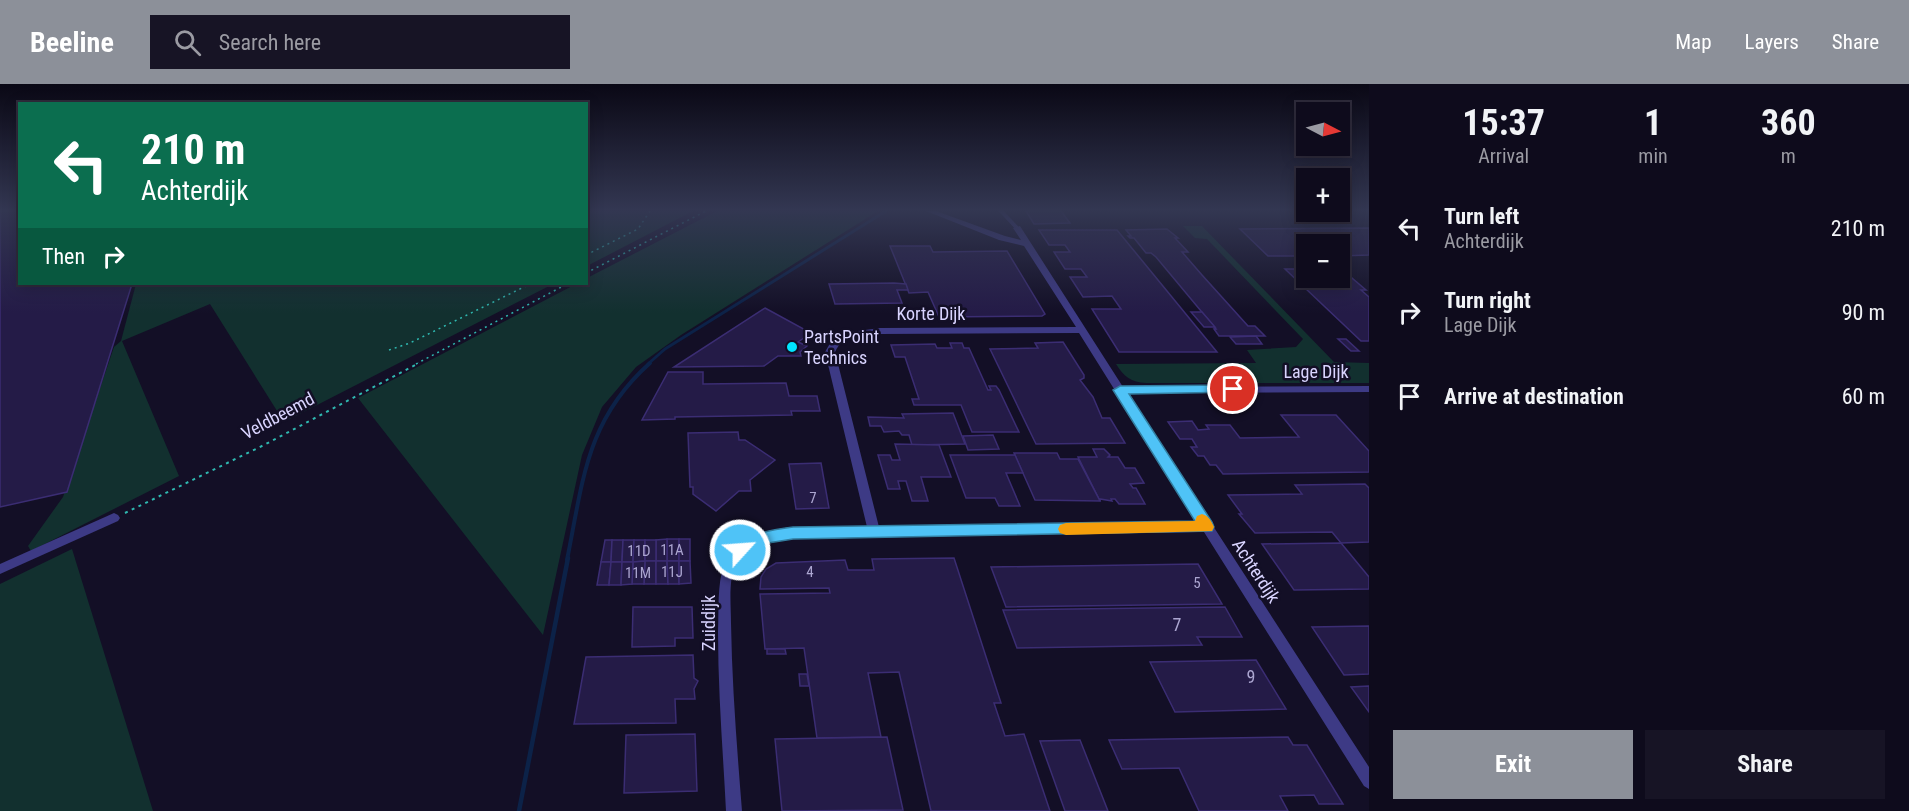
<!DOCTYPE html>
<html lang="en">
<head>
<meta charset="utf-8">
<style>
  :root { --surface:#0e0b1c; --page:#171425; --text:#f1f3f6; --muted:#9b9ba3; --line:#2e2b3b; --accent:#8c9099 }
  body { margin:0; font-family:"Roboto Condensed",sans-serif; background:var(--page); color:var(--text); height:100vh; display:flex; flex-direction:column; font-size:22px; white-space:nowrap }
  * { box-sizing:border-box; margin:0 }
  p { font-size:20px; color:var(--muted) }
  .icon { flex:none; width:33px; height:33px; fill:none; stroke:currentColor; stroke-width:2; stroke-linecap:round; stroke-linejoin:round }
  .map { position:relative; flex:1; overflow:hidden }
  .drawer { display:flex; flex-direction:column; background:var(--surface); width:540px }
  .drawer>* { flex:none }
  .top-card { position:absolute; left:18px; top:18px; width:570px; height:183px; border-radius:0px; box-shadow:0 3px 15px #0003,0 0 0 2px var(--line); background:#0b6e4f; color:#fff; overflow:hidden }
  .needle { width:39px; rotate:96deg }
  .controls { position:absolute; left:1296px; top:18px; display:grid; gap:12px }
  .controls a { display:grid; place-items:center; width:54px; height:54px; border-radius:0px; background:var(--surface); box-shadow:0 3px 15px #0003,0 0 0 2px var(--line); font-size:30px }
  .pin { position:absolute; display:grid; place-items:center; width:51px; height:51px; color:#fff; margin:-26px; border:3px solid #fff; border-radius:50%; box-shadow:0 2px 6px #0007 }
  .me { position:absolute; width:66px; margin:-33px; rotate:64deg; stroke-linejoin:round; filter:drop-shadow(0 0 4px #0008) }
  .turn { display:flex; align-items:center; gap:21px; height:126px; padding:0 24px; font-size:27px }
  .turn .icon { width:78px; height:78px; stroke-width:2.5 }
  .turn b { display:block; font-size:42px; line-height:51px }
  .then { display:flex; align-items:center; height:57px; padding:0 24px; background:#0003; gap:12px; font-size:22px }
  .eta { display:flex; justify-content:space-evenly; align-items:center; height:102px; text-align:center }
  .eta b { font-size:36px; font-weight:700; line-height:42px }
  .button { display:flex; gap:12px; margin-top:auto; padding:12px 24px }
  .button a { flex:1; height:69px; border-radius:0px; background:var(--accent); color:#fff; font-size:24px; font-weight:700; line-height:69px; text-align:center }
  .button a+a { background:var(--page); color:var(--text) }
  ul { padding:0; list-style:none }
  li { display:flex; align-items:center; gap:18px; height:84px; padding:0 24px }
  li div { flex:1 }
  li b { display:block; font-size:22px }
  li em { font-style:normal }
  header { display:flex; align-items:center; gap:36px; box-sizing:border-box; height:84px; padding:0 30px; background:var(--accent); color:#fff }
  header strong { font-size:28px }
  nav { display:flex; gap:33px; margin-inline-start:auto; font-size:21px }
  .search { width:420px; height:54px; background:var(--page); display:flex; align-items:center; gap:15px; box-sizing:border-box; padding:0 21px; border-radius:0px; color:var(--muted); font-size:22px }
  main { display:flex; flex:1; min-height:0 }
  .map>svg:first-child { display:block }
</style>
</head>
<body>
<header>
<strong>Beeline</strong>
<div class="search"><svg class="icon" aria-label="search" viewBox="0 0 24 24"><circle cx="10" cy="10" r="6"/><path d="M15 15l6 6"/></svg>Search here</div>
<nav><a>Map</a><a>Layers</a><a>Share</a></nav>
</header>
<main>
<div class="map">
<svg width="1369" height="727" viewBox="0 0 1369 727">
  <rect width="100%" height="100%" fill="#130f26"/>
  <g fill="#12302f">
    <polygon points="587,127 693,127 587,182"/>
    <polygon points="717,127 878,127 681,251 636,283 602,323 582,371 543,551 358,314 576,200 586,200 587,194"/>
    <path d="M1183,142H1202L1334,278L1369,279V299H1146C1131,298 1124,293 1116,280L1256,279L1247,266L1296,263L1303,255L1207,155L1195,154Z"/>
    <polygon points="136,200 553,200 284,338 210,220 122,257 179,392 31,467 28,462 63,413 114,263 121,257"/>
    <polygon points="72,465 153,727 0,727 0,500"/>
  </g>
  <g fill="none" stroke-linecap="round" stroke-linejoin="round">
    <polyline stroke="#0c2248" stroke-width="3" points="648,280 665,265 886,127"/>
    <path stroke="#0c2248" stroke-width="4" d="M567,476C583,397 586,336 650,279"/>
    <polyline stroke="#0c2248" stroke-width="4.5" points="519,727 568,474"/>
  </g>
  <g fill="#241b47" stroke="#3b2d73" stroke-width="1.5">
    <polygon points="0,127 20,127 20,200 132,200 67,408 0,423"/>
    <polygon points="1026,127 1061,127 1070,139 1034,140"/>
    <polygon points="1369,144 1369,171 1340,172 1340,160 1306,160 1306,172 1268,172 1240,145"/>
    <polygon points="1167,145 1178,154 1175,154 1188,168 1182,168 1202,191 1248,242 1255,242 1265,252 1219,252 1214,245 1216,245 1156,173 1151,169 1146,169 1134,154 1130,154 1128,152 1131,152 1126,146"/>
    <polygon points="1039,146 1117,146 1217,268 1119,268 1092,225 1121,225 1112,212 1083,213 1070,193 1087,193 1081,185 1065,185 1054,168 1070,168 1065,161 1049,161"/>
    <polygon points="890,162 930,162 933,168 1007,167 1045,230 1042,232 939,233 928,208 909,209"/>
    <polygon points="1285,185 1306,185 1306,194 1340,194 1340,187 1346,189 1366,206 1361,206 1369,213 1369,257 1361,257"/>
    <polygon points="894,199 906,200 908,206 897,206 902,219 835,220 829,200"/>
    <polygon points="765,224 811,249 798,258 807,262 800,268 801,272 778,272 764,282 674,283"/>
    <polygon points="1191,228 1202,228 1215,243 1204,243"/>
    <polygon points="1256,252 1262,260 1236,260 1230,253"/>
    <polygon points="1338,255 1346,255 1359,267 1351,267"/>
    <polygon points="1063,258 1084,291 1084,294 1080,296 1093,313 1102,334 1110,334 1125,359 1036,360 990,265 1038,264 1035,259"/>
    <polygon points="950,259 962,259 964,264 969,264 988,306 991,306 989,302 996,302 999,306 1019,348 972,348 961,321 914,321 912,315 919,315 905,273 895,273 891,261 935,260 937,264 952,264"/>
    <polygon points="668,288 703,288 703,300 786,299 789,312 817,312 820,327 791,327 792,331 675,333 675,335 642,336"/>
    <polygon points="953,329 965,360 912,361 909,351 902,351 899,347 884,348 881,342 870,342 868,333 904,334 902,330"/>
    <polygon points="1281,331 1336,331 1369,367 1369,388 1223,390 1216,381 1210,381 1204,372 1198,372 1191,363 1197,363 1192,355 1180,355 1168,338 1192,337 1198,346 1209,345 1206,341 1230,341 1240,354 1299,353"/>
    <polygon points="738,348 739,356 745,356 775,376 750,396 751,407 739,407 716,427 693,410 693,403 690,403 688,349"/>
    <polygon points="993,351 999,365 968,366 963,352"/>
    <polygon points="895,360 939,361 951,393 921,393 928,417 912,417 906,397 898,397 900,405 888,405 878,371 890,371 892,376 900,376"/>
    <polygon points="1093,365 1104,365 1110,371 1108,373 1118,373 1125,384 1135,384 1144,399 1130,400 1133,404 1136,404 1145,420 1119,420 1115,415 1111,415 1112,417 1100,415 1100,417 1078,373 1097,373"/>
    <polygon points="1014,369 1057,369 1060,375 1078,375 1100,417 1035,416"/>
    <polygon points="950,371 1015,371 1023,389 1006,389 1020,422 999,422 995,414 966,414"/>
    <polygon points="821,379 829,424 796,425 789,380"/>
    <polygon points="1365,400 1369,404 1369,458 1341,459 1332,448 1255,449 1239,430 1242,430 1228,411 1302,410 1295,401"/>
    <rect x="667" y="455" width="12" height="22"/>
    <polygon points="667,455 667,477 656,477 656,456"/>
    <rect x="679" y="455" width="11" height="22"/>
    <polygon points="605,456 612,456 611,478 601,478"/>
    <polygon points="612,456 623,456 622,478 611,478"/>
    <polygon points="623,456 634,456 633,478 622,478"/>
    <polygon points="634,456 645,456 645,477 633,478"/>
    <rect x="645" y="456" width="11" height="21"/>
    <polygon points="1341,459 1369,493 1369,505 1294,506 1262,460"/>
    <polygon points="954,474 1001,619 994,619 1005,652 1024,650 1050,727 931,727 899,588 868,589 881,653 817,654 804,564 765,565 760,510 830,509 829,504 760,505 761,493 766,485 776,479 845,476 848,486 874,486 872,475"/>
    <polygon points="645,477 656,477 656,500 644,500"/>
    <polygon points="645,477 644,500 632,500 633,478"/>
    <polygon points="656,477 667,477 668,500 656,500"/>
    <polygon points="667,477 679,477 679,500 668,500"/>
    <polygon points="679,477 690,477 691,499 679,500"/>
    <polygon points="601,478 611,478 609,501 597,501"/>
    <polygon points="611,478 622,478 621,501 609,501"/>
    <polygon points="622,478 633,478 632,500 621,501"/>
    <polygon points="1198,480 1222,520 1006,523 991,483"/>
    <polygon points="633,523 692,523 693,554 675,554 675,562 632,563"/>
    <polygon points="1225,523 1242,553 1197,553 1202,561 1017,564 1003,526"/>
    <polygon points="1369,542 1369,590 1344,591 1312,543"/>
    <polygon points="767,565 785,565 786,570 767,570"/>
    <polygon points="693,571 694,594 698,597 694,605 695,615 675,615 676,639 574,640 586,573"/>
    <polygon points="1256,576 1286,625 1175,628 1150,578"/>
    <polygon points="799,590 807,590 809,602 800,602"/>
    <polygon points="1369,602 1369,628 1351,603"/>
    <polygon points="695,650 697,707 624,709 626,651"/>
    <polygon points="887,653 903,726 782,727 775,655"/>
    <polygon points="1288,653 1293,661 1307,661 1343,720 1319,720 1314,711 1280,712 1288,727 1199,727 1179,684 1122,685 1109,656"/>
    <polygon points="1080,656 1108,727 1065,727 1040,657"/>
  </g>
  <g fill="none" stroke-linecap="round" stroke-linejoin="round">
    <g stroke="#2fb8b0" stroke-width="1.5" stroke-dasharray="2 4" stroke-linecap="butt">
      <polyline points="586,171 638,145 650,127"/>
      <polyline points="586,189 706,127"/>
      <polyline points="389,266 410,259 530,200"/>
      <polyline points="416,280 567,200"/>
    </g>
    <polyline stroke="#2fb8b0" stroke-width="2" stroke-dasharray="3 4.5" stroke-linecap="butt" points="125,429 264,361 419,279"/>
    <polyline stroke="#3d3a85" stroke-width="4" points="1001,127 1017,144"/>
    <g fill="#3d3a85" fill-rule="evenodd">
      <path d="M926,127H936L1005,152L1021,156L1013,144L1020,142L1123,303L1369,302V308L1127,309L1369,683V705L1364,702L1204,448L793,454C773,456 747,460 736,480C728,495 731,521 731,539C732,602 737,664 742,727H726C723,668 718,608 718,548C719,526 717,501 724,480C726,473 732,467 738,462C769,437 829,444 867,443L825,268L832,256L843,249L880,244L1076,243L1024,162L999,156ZM1079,249L1198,439L879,443L835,268C844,249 861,252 880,250Z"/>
      <polygon points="114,429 118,431 120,434 118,437 0,490 0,480"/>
    </g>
  </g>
  <linearGradient id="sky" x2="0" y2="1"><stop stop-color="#0a0815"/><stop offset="0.55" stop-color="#333752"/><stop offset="1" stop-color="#333752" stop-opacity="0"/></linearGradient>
  <rect width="1369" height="229" fill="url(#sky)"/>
  <path fill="#4fc3f7" stroke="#337fa1" stroke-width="1.5" d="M1233,301L1239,305L1237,308L1129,310L1212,438L1214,443L1212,447L793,455L768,459L740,472L734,470L732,466C740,450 777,445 793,443L1195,437L1113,306L1120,302Z"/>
  <path fill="#f59e0b" d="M1202,430C1209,432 1211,437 1214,443L1212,447L1066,451L1060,449L1058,445L1060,441L1066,439L1195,437L1197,432Z"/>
  <circle fill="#00e5ff" stroke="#130f26" stroke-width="2" cx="792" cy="263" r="6"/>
  <g text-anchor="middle" stroke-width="5" stroke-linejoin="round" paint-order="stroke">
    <g font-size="15" fill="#aca6d1">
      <text x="813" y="419">7</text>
      <text x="672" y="471">11A</text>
      <text x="639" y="472">11D</text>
      <text x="672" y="493">11J</text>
      <text x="810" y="493">4</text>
      <text x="638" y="494">11M</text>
      <text x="1197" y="504">5</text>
    </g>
    <g font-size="18" fill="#d9d4ff" stroke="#130f26">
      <text x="931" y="236">Korte Dijk</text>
      <text x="1316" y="294">Lage Dijk</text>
      <text transform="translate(278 332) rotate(-28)" y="6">Veldbeemd</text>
      <text transform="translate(1256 487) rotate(57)" y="6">Achterdijk</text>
      <text transform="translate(709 539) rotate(-90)" y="6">Zuiddijk</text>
    </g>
    <g font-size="18" fill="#d9d4ff" stroke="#130f26" text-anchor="start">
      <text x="804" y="259">PartsPoint<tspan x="804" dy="21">Technics</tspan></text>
    </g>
    <g font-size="18" fill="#aca6d1">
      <text x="1177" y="547">7</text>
      <text x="1251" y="599">9</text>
    </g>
  </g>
</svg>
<div class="controls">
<a><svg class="needle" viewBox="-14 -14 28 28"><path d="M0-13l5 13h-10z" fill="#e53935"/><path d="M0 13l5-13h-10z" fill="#9b9ba3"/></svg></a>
<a>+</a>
<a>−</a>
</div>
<div class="pin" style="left:1233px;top:305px;background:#d93025"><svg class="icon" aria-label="arrive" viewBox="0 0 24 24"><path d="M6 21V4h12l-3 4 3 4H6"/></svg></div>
<svg class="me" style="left:740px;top:466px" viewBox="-20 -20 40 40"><circle r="17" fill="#4fc3f7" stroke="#fff" stroke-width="3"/><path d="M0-11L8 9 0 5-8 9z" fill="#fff"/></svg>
<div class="top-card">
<div class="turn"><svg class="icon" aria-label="left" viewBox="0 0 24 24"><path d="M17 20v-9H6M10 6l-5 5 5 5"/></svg><div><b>210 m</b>Achterdijk</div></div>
<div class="then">Then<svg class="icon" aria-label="right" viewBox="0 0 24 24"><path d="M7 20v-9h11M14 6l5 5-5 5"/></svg></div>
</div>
</div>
<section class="drawer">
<div class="eta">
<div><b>15:37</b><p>Arrival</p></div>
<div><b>1</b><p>min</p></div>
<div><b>360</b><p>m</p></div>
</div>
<ul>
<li><svg class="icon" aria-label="left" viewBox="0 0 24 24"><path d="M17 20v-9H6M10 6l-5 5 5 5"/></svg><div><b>Turn left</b><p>Achterdijk</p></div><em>210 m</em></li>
<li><svg class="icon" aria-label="right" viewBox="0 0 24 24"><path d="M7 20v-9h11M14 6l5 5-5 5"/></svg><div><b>Turn right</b><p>Lage Dijk</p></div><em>90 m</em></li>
<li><svg class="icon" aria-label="arrive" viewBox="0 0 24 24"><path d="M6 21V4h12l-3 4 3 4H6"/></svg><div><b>Arrive at destination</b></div><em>60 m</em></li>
</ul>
<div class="button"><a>Exit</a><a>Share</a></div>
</section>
</main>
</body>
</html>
